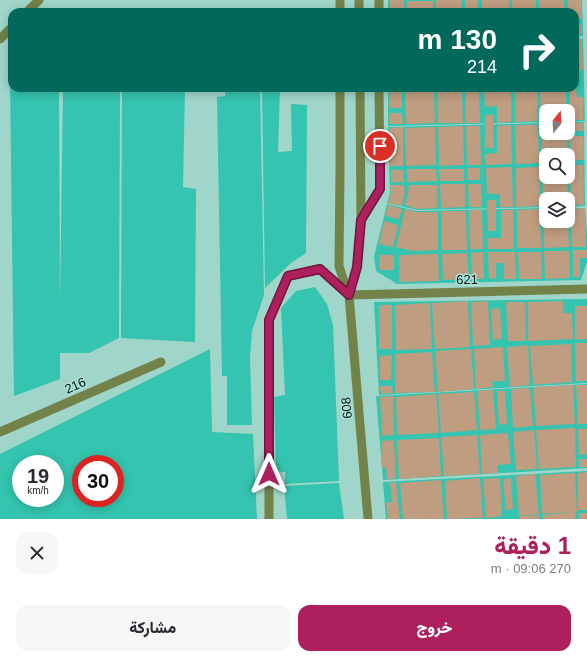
<!DOCTYPE html>
<html lang="ar">
<head>
<meta charset="utf-8">
<style>
  :root { --surface:#fff; --page:#f7f7f7; --text:#2b2b33; --muted:#7c7c81; --accent:#ad205d }
  body { margin:0; font-family:Arial,Vazirmatn,sans-serif; background:var(--page); color:var(--text); direction:rtl; height:100vh; display:flex; flex-direction:column; font-size:15px; white-space:nowrap }
  * { box-sizing:border-box; margin:0 }
  p { font-size:13px; color:var(--muted) }
  .icon { flex:none; width:22px; height:22px; fill:none; stroke:currentColor; stroke-width:2; stroke-linecap:round; stroke-linejoin:round }
  .map { position:relative; height:519px; overflow:hidden; direction:ltr }
  .details { display:flex; flex-direction:column; background:var(--surface); flex:1 }
  .details>* { flex:none }
  .top-card { position:absolute; left:8px; top:8px; width:571px; height:84px; border-radius:12px; box-shadow:0 2px 10px #0003; direction:rtl; background:#00695c; color:#fff; overflow:hidden }
  .needle { width:26px; rotate:18deg }
  .fabs { position:absolute; left:539px; top:104px; display:grid; gap:8px }
  .fabs a { display:grid; place-items:center; width:36px; height:36px; border-radius:8px; background:var(--surface); box-shadow:0 2px 10px #0003; font-size:20px }
  .speed { position:absolute; left:12px; top:455px; display:flex; gap:8px; font-size:20px; font-weight:700; text-align:center }
  .speed>* { display:grid; place-content:center; width:52px; height:52px; border-radius:50%; background:var(--surface); box-shadow:0 2px 10px #0003; line-height:1 }
  .speed small { font-size:10px; font-weight:400 }
  .speed .limit { border:6px solid #d22; background:#fff; color:#111 }
  .pin { position:absolute; display:grid; place-items:center; width:34px; height:34px; color:#fff; margin:-17px; border:2px solid #fff; border-radius:50%; box-shadow:0 1px 4px #0007 }
  .me { position:absolute; width:44px; margin:-22px; rotate:0deg; stroke-linejoin:round; filter:drop-shadow(0 0 3px #0008) }
  .turn { display:flex; align-items:center; gap:14px; height:84px; padding:0 16px; font-size:18px }
  .turn .icon { width:52px; height:52px; stroke-width:2.5 }
  .turn b { display:block; font-size:28px; line-height:34px }
  .round { display:grid; place-items:center; flex:none; width:42px; height:42px; border-radius:12px; background:var(--page) }
  .head { display:flex; align-items:center; justify-content:space-between; height:68px; padding:0 16px }
  h1 { font-size:24px; font-weight:800; line-height:30px; color:var(--accent) }
  .cta { display:flex; gap:8px; margin-top:auto; padding:8px 16px }
  .cta a { flex:1; height:46px; border-radius:12px; background:var(--accent); color:#fff; font-size:16px; font-weight:800; line-height:46px; text-align:center }
  .cta a+a { background:var(--page); color:var(--text) }
  .map>svg:first-child { display:block }
</style>
</head>
<body>
<div class="map">
<svg width="587" height="519" viewBox="0 0 587 519">
  <rect width="100%" height="100%" fill="#a0d5ca"/>
  <g fill="#34c4af" fill-rule="evenodd">
    <polygon points="388,0 582,0 583,36 575,37 575,12 388,12"/>
    <polygon points="575,39 583,39 585,121 568,122 568,111 546,111 546,122 388,126 388,88 575,88"/>
    <polygon points="10,81 12,81 12,88 59,88 60,305 63,88 120,88 119,338 89,353 60,353 60,379 14,396"/>
    <polygon points="122,88 185,88 183,187 196,189 195,342 121,338"/>
    <polygon points="226,88 260,88 264,295 252,331 250,358 252,425 227,425 227,376 222,376 217,97 225,96"/>
    <polygon points="262,88 280,88 278,152 292,151 291,104 307,105 306,253 291,263 265,288"/>
    <path d="M568,122H584L585,206L568,207V199H546V207L417,210L387,203L390,194L388,127L546,123V133H568ZM546,155H568V177H546Z"/>
    <polygon points="387,204 417,211 546,208 546,221 568,221 568,208 585,208 587,235 587,262 581,280 397,284 376,271 374,257"/>
    <polygon points="315,287 327,304 333,325 339,481 285,484 285,472 276,471 274,397 285,395 281,308 296,291"/>
    <polygon points="587,299 587,383 379,395 374,302"/>
    <path d="M210,349L212,432L253,434L257,519H0V454ZM21,464H55V498H21ZM81,464H115V498H81Z"/>
    <polygon points="587,384 587,468 383,480 376,396"/>
    <polygon points="587,471 587,519 386,519 383,482"/>
    <polygon points="339,483 344,519 287,519 284,486"/>
  </g>
  <g fill="#bf9d81">
    <rect x="390" y="0" width="14" height="12"/>
    <polygon points="436,0 461,0 462,12 436,12"/>
    <polygon points="465,0 477,0 478,12 465,12"/>
    <rect x="482" y="0" width="27" height="12"/>
    <rect x="512" y="0" width="24" height="12"/>
    <polygon points="539,0 564,0 565,12 539,12"/>
    <polygon points="568,0 581,0 582,19 575,19 575,12 568,12"/>
    <polygon points="407,1 433,1 433,12 406,12"/>
    <rect x="575" y="25" width="7" height="10"/>
    <polygon points="575,39 582,39 583,70 575,70"/>
    <polygon points="575,87 576,87 577,97 583,97 583,120 570,120 569,88 575,88"/>
    <rect x="389" y="88" width="13" height="20"/>
    <polygon points="405,88 434,88 435,123 406,124"/>
    <polygon points="437,88 462,88 463,123 438,123"/>
    <polygon points="465,88 479,88 480,123 466,123"/>
    <polygon points="484,88 511,88 511,122 497,123 497,106 485,107"/>
    <polygon points="515,88 537,88 538,121 515,122"/>
    <polygon points="540,88 566,88 566,111 546,111 546,121 541,121"/>
    <polygon points="389,113 402,113 403,124 389,124"/>
    <polygon points="485,115 493,115 494,148 485,148"/>
    <rect x="570" y="123" width="13" height="8"/>
    <polygon points="511,125 512,164 486,165 485,154 497,153 497,126"/>
    <polygon points="515,125 538,125 539,163 516,164"/>
    <polygon points="542,125 546,125 546,133 567,133 567,155 546,155 546,163 542,163"/>
    <polygon points="463,126 464,165 439,166 438,127"/>
    <polygon points="466,126 480,126 481,165 467,165"/>
    <polygon points="403,127 403,166 390,166 389,128"/>
    <polygon points="435,127 436,165 406,166 405,128"/>
    <polygon points="570,136 583,136 584,160 571,160"/>
    <polygon points="570,165 583,165 584,205 571,205"/>
    <polygon points="512,167 513,207 500,207 500,194 487,194 486,168"/>
    <polygon points="539,167 540,206 516,207 516,168"/>
    <polygon points="542,167 546,167 546,177 567,177 568,199 546,199 546,206 543,206"/>
    <polygon points="467,168 480,168 480,180 468,180"/>
    <polygon points="407,169 436,169 437,181 407,182"/>
    <polygon points="439,169 464,169 464,181 440,181"/>
    <polygon points="391,170 403,170 404,182 391,182"/>
    <polygon points="440,184 465,184 465,207 441,208"/>
    <polygon points="468,184 481,184 482,207 469,207"/>
    <polygon points="390,185 404,185 405,193 402,206 388,203 391,193"/>
    <polygon points="409,185 437,185 437,208 416,209 405,205 408,193"/>
    <polygon points="487,200 496,200 496,231 488,231"/>
    <polygon points="388,205 402,209 399,219 385,216"/>
    <polygon points="585,208 586,247 572,247 571,209"/>
    <polygon points="405,209 416,212 438,212 438,250 412,251 396,247"/>
    <polygon points="540,209 541,248 517,248 517,210"/>
    <polygon points="543,209 546,209 546,221 568,221 569,247 544,248"/>
    <polygon points="469,210 482,210 483,249 470,249"/>
    <polygon points="501,210 513,210 514,249 488,249 488,238 501,238"/>
    <polygon points="441,211 466,211 467,250 442,250"/>
    <polygon points="384,221 398,225 393,247 379,244"/>
    <polygon points="573,250 587,250 587,258 580,258 580,277 573,277"/>
    <polygon points="544,251 569,251 570,278 545,279"/>
    <polygon points="483,252 484,279 472,279 471,253"/>
    <polygon points="488,252 515,252 516,279 504,279 504,263 496,263 496,278 489,279"/>
    <polygon points="518,252 541,252 542,279 519,279"/>
    <polygon points="467,253 469,279 443,280 442,254"/>
    <polygon points="438,254 439,281 399,282 399,255"/>
    <polygon points="379,255 394,255 394,270 380,270"/>
    <polygon points="468,301 470,347 435,349 432,303"/>
    <polygon points="488,301 490,345 473,346 471,302"/>
    <polygon points="563,301 563,313 572,313 573,339 528,341 528,302"/>
    <polygon points="506,302 525,302 526,341 508,341"/>
    <polygon points="430,303 432,349 396,350 395,305"/>
    <rect x="379" y="305" width="13" height="44"/>
    <polygon points="575,306 587,306 587,339 575,340"/>
    <polygon points="500,308 502,339 493,340 491,309"/>
    <polygon points="575,343 587,343 587,381 576,381"/>
    <polygon points="571,344 572,382 533,385 530,346"/>
    <polygon points="528,345 530,385 510,387 507,347"/>
    <polygon points="503,347 505,381 492,381 493,387 476,389 474,349"/>
    <polygon points="471,349 474,389 438,392 435,351"/>
    <polygon points="432,352 435,392 395,393 395,354"/>
    <polygon points="392,355 391,380 380,380 380,356"/>
    <polygon points="573,385 575,424 536,426 533,387"/>
    <polygon points="576,385 587,385 587,424 578,424"/>
    <polygon points="380,386 392,386 393,393 381,394"/>
    <polygon points="530,388 533,426 513,428 511,389"/>
    <polygon points="493,390 496,429 480,430 477,391"/>
    <polygon points="497,391 505,391 507,424 499,425"/>
    <polygon points="474,392 477,430 441,433 438,394"/>
    <polygon points="436,394 439,433 397,435 396,397"/>
    <polygon points="393,396 394,435 382,436 380,397"/>
    <polygon points="575,428 576,467 539,469 536,430"/>
    <polygon points="578,429 587,429 587,454 579,455"/>
    <polygon points="534,430 537,469 516,470 513,432"/>
    <polygon points="508,433 511,464 498,465 498,473 482,474 480,435"/>
    <polygon points="477,435 480,474 444,476 441,437"/>
    <polygon points="439,438 441,476 399,479 397,440"/>
    <polygon points="394,440 396,478 387,480 386,467 382,468 381,441"/>
    <rect x="579" y="459" width="8" height="8"/>
    <polygon points="587,472 587,510 578,510 578,473"/>
    <polygon points="575,473 577,512 575,512 576,519 543,519 543,515 571,512 542,514 540,475"/>
    <polygon points="535,474 539,514 519,516 516,476"/>
    <polygon points="480,478 483,518 447,519 445,481"/>
    <polygon points="500,478 502,516 486,518 483,479"/>
    <polygon points="511,478 513,509 506,510 503,479"/>
    <polygon points="441,480 444,519 403,519 400,483"/>
    <polygon points="396,482 400,519 388,519 386,503 392,502 390,483"/>
    <rect x="579" y="513" width="8" height="6"/>
    <polygon points="539,515 539,519 520,519 520,516"/>
  </g>
  <g fill="none" stroke-linecap="round" stroke-linejoin="round">
    <g stroke="#738248" stroke-width="9">
      <polyline points="340,0 340,12"/>
      <polyline points="359,0 359,12"/>
      <polyline points="379,0 379,12"/>
      <polyline points="27,12 39,0"/>
      <polyline points="0,39 12,27"/>
      <polyline points="340,88 340,170 339,266 348,294"/>
      <polyline points="360,88 361,220 357,267 349,295 368,519"/>
      <polyline points="362,219 380,189 379,88"/>
      <polyline points="349,295 587,289"/>
      <polyline points="0,432 161,362"/>
      <polyline points="269,519 269,320 288,276 320,269 349,295"/>
    </g>
  </g>
  <g fill="none" stroke-linecap="round" stroke-linejoin="round">
    <g stroke="#70153c" stroke-width="10">
      <polyline id="route" points="269,474 269,320 288,276 320,269 349,295 357,267 361,220 380,189 380,146"/>
    </g>
    <use href="#route" stroke="#ad205d" stroke-width="7"/>
  </g>
  <g text-anchor="middle" stroke-width="3" stroke-linejoin="round" paint-order="stroke">
    <g font-size="13" fill="#021512" stroke="#ade2d7">
      <text transform="translate(467 279) rotate(-1)" y="5">621</text>
      <text transform="translate(75 385) rotate(-24)" y="5">216</text>
      <text transform="translate(346 408) rotate(-95)" y="5">608</text>
    </g>
  </g>
</svg>
<div class="fabs">
<a><svg class="needle" viewBox="-14 -14 28 28"><path d="M0-13l5 13h-10z" fill="#e53935"/><path d="M0 13l5-13h-10z" fill="#7c7c81"/></svg></a>
<a><svg class="icon" aria-label="search" viewBox="0 0 24 24"><circle cx="10" cy="10" r="6"/><path d="M15 15l6 6"/></svg></a>
<a><svg class="icon" aria-label="layers" viewBox="0 0 24 24"><path d="M12 4l9 5-9 5-9-5zM3 14l9 5 9-5"/></svg></a>
</div>
<div class="speed"><div>19<small>km/h</small></div><div class="limit">30</div></div>
<div class="pin" style="left:380px;top:146px;background:#d93025"><svg class="icon" aria-label="arrive" viewBox="0 0 24 24"><path d="M6 21V4h12l-3 4 3 4H6"/></svg></div>
<svg class="me" style="left:269px;top:474px" viewBox="-20 -20 40 40"><path d="M0-17L14 15 0 8-14 15z" fill="#ad205d" stroke="#fff" stroke-width="4"/></svg>
<div class="top-card">
<div class="turn"><svg class="icon" aria-label="right" viewBox="0 0 24 24"><path d="M7 20v-9h11M14 6l5 5-5 5"/></svg><div><b>130 m</b>214</div></div>
</div>
</div>
<section class="details">
<div class="head"><div><h1>1 دقيقة</h1><p>270 m · 09:06</p></div><a class="round"><svg class="icon" aria-label="close" viewBox="0 0 24 24"><path d="M6 6l12 12M18 6L6 18"/></svg></a></div>
<div class="cta"><a>خروج</a><a>مشاركة</a></div>
</section>
</body>
</html>
